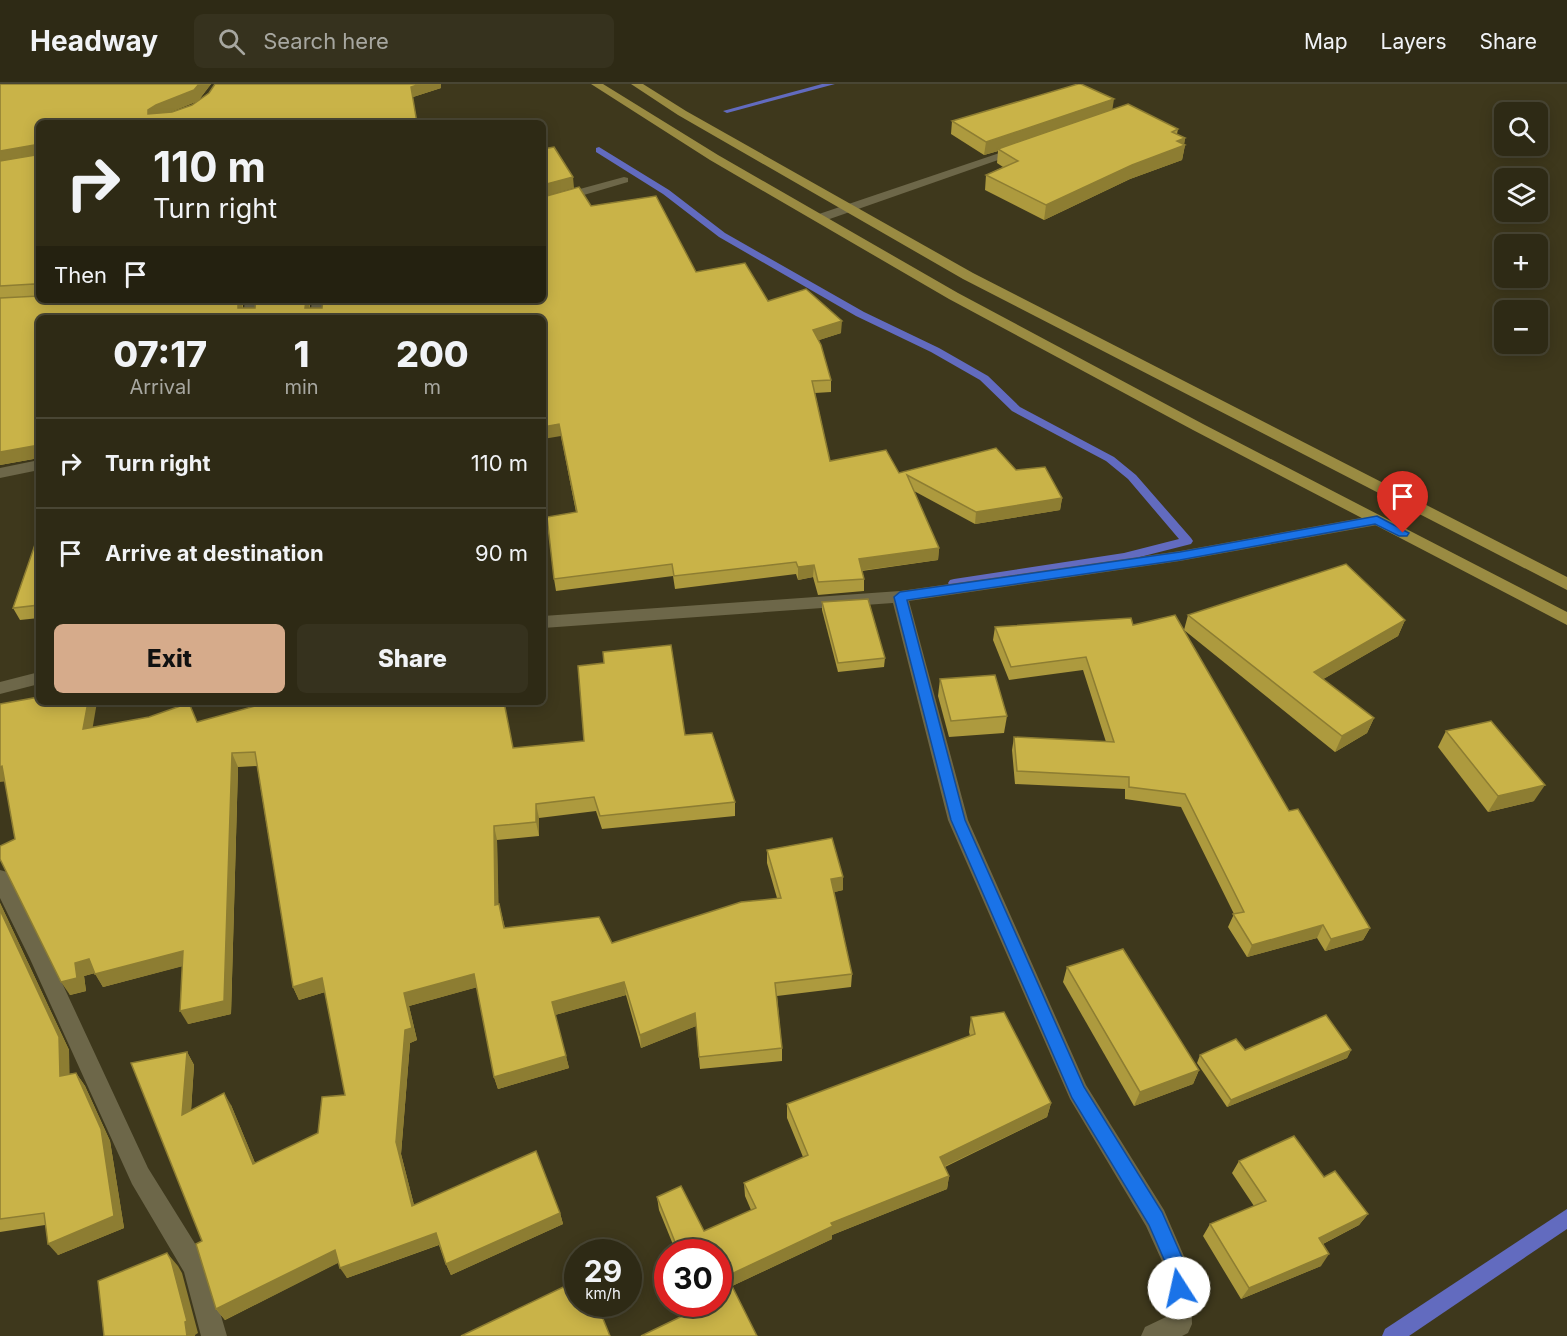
<!DOCTYPE html>
<html lang="en">
<head>
<meta charset="utf-8">
<style>
  :root { --surface:#2e2a15; --page:#36321e; --text:#f1f3f6; --muted:#a7a7a0; --line:#494634; --accent:#d6ab8b }
  body { margin:0; font-family:Inter,sans-serif; background:var(--page); color:var(--text); height:100vh; display:flex; flex-direction:column; font-size:22px; white-space:nowrap }
  * { box-sizing:border-box; margin:0 }
  p { font-size:20px; color:var(--muted) }
  .icon { flex:none; width:33px; height:33px; fill:none; stroke:currentColor; stroke-width:2; stroke-linecap:round; stroke-linejoin:round }
  .map { position:relative; flex:1; overflow:hidden }
  .side { position:absolute; left:36px; top:231px; width:510px; height:390px; display:flex; flex-direction:column; background:var(--surface); border-radius:9px; box-shadow:0 3px 15px #0003,0 0 0 2px var(--line) }
  .side>* { flex:none }
  .guide { position:absolute; left:36px; top:36px; width:510px; height:183px; border-radius:9px; box-shadow:0 3px 15px #0003,0 0 0 2px var(--line); background:#2e2a15; color:var(--text); overflow:hidden }
  .controls { position:absolute; left:1494px; top:18px; display:grid; gap:12px }
  .controls a { display:grid; place-items:center; width:54px; height:54px; border-radius:9px; background:var(--surface); box-shadow:0 3px 15px #0003,0 0 0 2px var(--line); font-size:30px }
  .speed { position:absolute; left:564px; top:1155px; display:flex; gap:12px; font-size:30px; font-weight:700; text-align:center }
  .speed>* { display:grid; place-content:center; width:78px; height:78px; border-radius:50%; background:var(--surface); box-shadow:0 3px 15px #0003,0 0 0 2px var(--line); line-height:1 }
  .speed small { font-size:15px; font-weight:400 }
  .speed .limit { border:9px solid #d22; background:#fff; color:#111 }
  .pin { position:absolute; display:grid; place-items:center; width:51px; height:51px; color:#fff; margin:-62px -26px; border-radius:50% 50% 50% 0; rotate:-45deg; box-shadow:0 0 6px #0007 }
  .pin .icon { rotate:45deg }
  .me { position:absolute; width:66px; margin:-33px; rotate:350deg; stroke-linejoin:round; filter:drop-shadow(0 0 4px #0008) }
  .turn { display:flex; align-items:center; gap:21px; height:126px; padding:0 18px; font-size:27px }
  .turn .icon { width:78px; height:78px; stroke-width:2.5 }
  .turn b { display:block; font-size:42px; line-height:51px }
  .then { display:flex; align-items:center; height:57px; padding:0 18px; background:#0003; gap:12px; font-size:22px }
  .eta { display:flex; justify-content:space-evenly; align-items:center; height:102px; text-align:center }
  .eta b { font-size:36px; font-weight:800; line-height:42px }
  .button { display:flex; gap:12px; margin-top:auto; padding:12px 18px }
  .button a { flex:1; height:69px; border-radius:9px; background:var(--accent); color:#111; font-size:24px; font-weight:800; line-height:69px; text-align:center }
  .button a+a { background:var(--page); color:var(--text) }
  ul { padding:0; list-style:none }
  li { display:flex; align-items:center; gap:18px; height:90px; padding:0 18px; border-top:2px solid var(--line) }
  li div { flex:1 }
  li b { display:block; font-size:22px }
  li em { font-style:normal }
  header { display:flex; align-items:center; gap:36px; box-sizing:border-box; height:84px; padding:0 30px; background:var(--surface); border-bottom:2px solid var(--line) }
  header strong { font-size:28px }
  nav { display:flex; gap:33px; margin-inline-start:auto; font-size:21px }
  .search { width:420px; height:54px; background:var(--page); display:flex; align-items:center; gap:15px; box-sizing:border-box; padding:0 21px; border-radius:9px; color:var(--muted); font-size:22px }
  .map>svg:first-child { display:block }
</style>
</head>
<body>
<header>
<strong>Headway</strong>
<div class="search"><svg class="icon" aria-label="search" viewBox="0 0 24 24"><circle cx="10" cy="10" r="6"/><path d="M15 15l6 6"/></svg>Search here</div>
<nav><a>Map</a><a>Layers</a><a>Share</a></nav>
</header>
<div class="map">
<svg width="1567" height="1252" viewBox="0 0 1567 1252">
  <rect width="100%" height="100%" fill="#3e381c"/>
  <g fill="none" stroke-linecap="round" stroke-linejoin="round">
    <g fill="#626bbf" fill-rule="evenodd">
      <polygon points="822,0 835,0 727,29 723,27"/>
      <polygon points="599,63 669,106 725,149 864,228 939,264 988,292 1020,323 1114,373 1136,391 1191,454 1193,457 1191,460 1124,477 954,503 950,502 948,499 950,496 954,495 1124,469 1179,455 1128,395 1106,377 1012,327 980,296 931,268 856,232 719,153 663,110 596,68 596,64"/>
      <polygon points="1567,1125 1567,1145 1409,1252 1382,1252 1385,1245"/>
    </g>
    <g fill="#6d6749" fill-rule="evenodd">
      <polygon points="1020,62 1026,65 1024,67 824,137 820,138 814,134 816,131"/>
      <polygon points="624,93 628,94 628,98 543,123 543,115"/>
      <polygon points="245,216 259,216 257,234 243,234"/>
      <polygon points="312,216 326,216 324,234 310,234"/>
      <polygon points="39,376 39,386 0,394 0,384"/>
      <polygon points="1377,431 1385,436 1383,440 1180,477 909,517 968,736 1086,1001 1164,1126 1190,1186 1192,1240 1188,1249 1182,1252 1141,1252 1145,1243 1166,1233 1166,1186 1146,1142 1070,1015 948,736 893,519 543,544 543,532 900,507 1180,467"/>
      <polygon points="39,588 39,600 0,610 0,598"/>
      <polygon points="0,786 7,788 50,873 148,1084 204,1174 227,1252 201,1252 184,1188 132,1100 30,875 0,814"/>
    </g>
    <g fill="#9a8b42" fill-rule="evenodd">
      <polygon points="591,0 603,0 718,71 958,209 1203,340 1567,528 1567,541 1193,346 949,215 710,76"/>
      <polygon points="631,0 643,0 686,27 973,189 1567,493 1567,506 963,195 678,31"/>
    </g>
  </g>
  <g fill="#ad9a3e">
    <polygon points="0,0 211,0 198,17 168,29 172,28 192,21 209,9 215,0 441,0 441,4 413,13 39,39 39,216 243,216 243,224 255,224 256,216 310,216 310,224 322,224 591,122 696,188 768,217 841,249 819,256 831,296 831,308 815,309 830,377 899,389 1016,386 1062,414 1060,426 975,440 914,407 939,464 938,476 862,487 864,495 864,507 818,511 813,493 798,496 796,490 675,505 673,492 556,507 554,495 576,428 561,352 543,234 39,234 39,374 0,381"/>
    <polygon points="1112,26 1178,45 1177,50 1185,54 1184,60 1185,61 1182,76 1130,95 1044,136 985,106 986,91 1003,83 997,79 998,67 984,71 951,50 952,37"/>
    <polygon points="39,449 39,534 20,536 13,524"/>
    <polygon points="822,518 885,574 884,583 838,588 822,526"/>
    <polygon points="1188,531 1405,536 1398,552 1323,595 1374,634 1367,649 1335,668 1184,546"/>
    <polygon points="1133,541 1289,727 1370,844 1363,856 1325,867 1317,854 1247,873 1228,843 1234,830 1181,723 1125,715 1125,705 1015,700 1012,666 1014,653 1106,658 1083,586 1009,596 993,556 995,543"/>
    <polygon points="940,595 1007,632 1004,649 949,653 938,612"/>
    <polygon points="198,638 513,664 685,651 735,718 735,732 602,745 596,727 539,734 539,752 497,756 498,820 499,820 505,844 612,859 777,814 767,779 767,766 843,793 843,806 834,808 852,890 851,903 777,912 782,964 782,977 700,985 696,942 641,964 626,911 555,931 569,984 498,1005 494,993 477,903 409,922 417,956 410,959 401,1070 414,1121 560,1129 563,1140 451,1191 446,1180 439,1161 347,1194 339,1178 225,1236 216,1225 202,1157 131,979 187,968 194,981 191,1026 231,1021 255,1079 318,1049 345,1011 325,908 299,916 293,903 257,682 238,683 231,930 188,940 182,882 103,903 95,889 84,892 86,907 70,911 15,755 5,697 0,698"/>
    <polygon points="1446,647 1534,717 1488,728 1438,663"/>
    <polygon points="0,819 69,966 69,990 76,989 85,1002 110,1057 124,1144 58,1171 45,1141 0,1148"/>
    <polygon points="1067,883 1199,986 1193,1000 1134,1022 1063,898"/>
    <polygon points="1004,928 1051,1019 1047,1033 945,1083 949,1092 947,1105 832,1151 832,1155 732,1202 757,1252 641,1252 698,1224 696,1220 718,1220 718,1168 676,1168 659,1126 657,1113 681,1102 704,1147 751,1126 745,1112 744,1099 803,1073 787,1034 787,1020 970,952 969,948 971,933"/>
    <polygon points="1245,966 1351,966 1347,974 1227,1023 1197,979 1200,971"/>
    <polygon points="1239,1077 1324,1093 1368,1130 1359,1141 1323,1160 1321,1182 1241,1215 1203,1152 1210,1140 1254,1122 1232,1089"/>
  </g>
  <g fill="#8d7d32">
    <polygon points="199,0 211,0 198,17 160,32 148,30 148,26 156,21"/>
    <polygon points="420,0 441,0 441,4 413,13 411,3"/>
    <polygon points="1114,15 1112,28 998,65 998,67 984,71 986,58"/>
    <polygon points="1185,54 1184,61 1185,61 1182,76 1130,95 1044,136 1046,121 1177,57"/>
    <polygon points="34,61 39,72 0,79 0,67"/>
    <polygon points="573,93 574,104 543,113 543,101"/>
    <polygon points="238,216 243,216 241,234 238,224"/>
    <polygon points="306,216 310,216 308,234 305,224"/>
    <polygon points="842,237 841,249 813,258 813,246"/>
    <polygon points="559,340 561,352 543,355 543,343"/>
    <polygon points="39,361 39,374 0,381 0,368"/>
    <polygon points="1062,414 1060,426 975,440 976,428"/>
    <polygon points="939,464 938,476 858,487 859,475"/>
    <polygon points="814,481 813,493 798,496 798,483"/>
    <polygon points="1405,536 1398,552 1308,604 1314,588"/>
    <polygon points="88,618 97,618 90,659 83,645"/>
    <polygon points="1374,634 1367,649 1335,668 1342,652"/>
    <polygon points="232,669 238,683 231,930 188,940 180,927"/>
    <polygon points="2,682 11,696 0,698 0,683"/>
    <polygon points="1545,701 1534,717 1488,728 1498,712"/>
    <polygon points="536,720 539,734 539,752 536,738"/>
    <polygon points="494,742 497,756 499,835 495,821"/>
    <polygon points="843,793 843,806 831,809 831,795"/>
    <polygon points="0,819 69,966 70,1005 60,992 0,826"/>
    <polygon points="1323,841 1317,854 1247,873 1252,861"/>
    <polygon points="1370,844 1363,856 1325,867 1331,855"/>
    <polygon points="183,867 191,880 103,903 95,890"/>
    <polygon points="89,875 98,888 84,892 86,907 70,911 61,898 75,879"/>
    <polygon points="474,890 478,903 409,922 417,956 410,959 401,1070 417,1133 412,1122 396,1058 404,909"/>
    <polygon points="322,894 328,907 299,916 293,903"/>
    <polygon points="624,898 626,911 555,931 552,918"/>
    <polygon points="695,929 696,942 641,964 640,951"/>
    <polygon points="1351,966 1347,974 1227,1023 1231,1016"/>
    <polygon points="187,968 194,981 190,1043 182,1031"/>
    <polygon points="566,972 569,984 498,1005 494,993"/>
    <polygon points="1199,986 1193,1000 1134,1022 1140,1008"/>
    <polygon points="76,989 85,1002 110,1057 124,1144 58,1171 48,1160"/>
    <polygon points="224,1009 231,1021 260,1091 253,1080"/>
    <polygon points="1051,1019 1047,1033 937,1086 940,1073"/>
    <polygon points="949,1092 947,1105 832,1151 832,1155 728,1204 727,1192 831,1139"/>
    <polygon points="560,1129 563,1140 451,1191 446,1180"/>
    <polygon points="1368,1130 1359,1141 1311,1166 1319,1154"/>
    <polygon points="436,1149 441,1160 347,1194 340,1184"/>
    <polygon points="335,1166 342,1177 225,1236 216,1225"/>
    <polygon points="167,1169 178,1182 182,1189 198,1249 195,1251 195,1252 187,1252"/>
    <polygon points="1329,1170 1321,1182 1241,1215 1249,1204"/>
  </g>
  <g fill="#c9b348" stroke="#8d7d32" stroke-width="1.5">
    <polygon points="0,0 199,0 194,6 156,21 148,26 148,30 172,28 192,21 209,9 215,0 420,0 411,3 417,39 39,39 39,202 36,202 34,200 0,202 0,77 35,71 37,63 34,61 0,67"/>
    <polygon points="1078,0 1081,0 1114,15 986,58 952,37"/>
    <polygon points="1128,20 1178,45 1172,48 1185,54 1177,57 1185,61 1132,81 1046,121 986,91 1018,77 998,65"/>
    <polygon points="554,63 573,93 543,101 543,65"/>
    <polygon points="579,103 591,122 656,112 696,188 745,179 768,217 806,205 842,237 813,246 821,261 831,296 812,297 830,377 886,366 899,389 996,364 1016,386 1045,383 1062,414 976,428 907,391 939,464 859,475 864,495 818,498 814,481 798,483 796,478 674,492 672,480 554,495 547,433 577,428 559,340 543,343 543,234 39,234 39,361 0,368 0,214 39,212 39,216 238,216 238,224 255,224 256,216 306,216 305,224 322,224 323,216 543,216 543,113"/>
    <polygon points="39,449 39,521 13,524"/>
    <polygon points="1346,480 1405,536 1314,588 1374,634 1342,652 1188,531"/>
    <polygon points="868,515 885,574 838,579 822,518"/>
    <polygon points="1175,531 1289,727 1298,725 1370,844 1331,855 1323,841 1252,861 1233,830 1244,828 1185,710 1129,703 1129,693 1017,687 1014,653 1114,658 1086,573 1011,583 995,543 1131,534 1133,541"/>
    <polygon points="671,561 685,651 712,649 735,718 600,732 594,713 536,720 536,738 494,742 495,821 499,820 504,844 599,833 612,859 741,818 781,814 767,766 832,754 843,793 831,795 852,890 775,899 782,964 699,973 695,929 640,951 624,898 552,918 566,972 494,993 474,890 404,909 412,944 405,946 396,1058 412,1122 536,1067 560,1129 446,1180 436,1149 340,1184 335,1166 216,1225 196,1160 202,1157 131,979 187,968 182,1031 224,1009 253,1080 318,1049 322,1013 345,1011 322,894 293,903 255,668 232,669 224,917 180,927 183,867 95,890 89,875 75,879 77,894 61,898 0,775 0,762 15,755 2,682 0,683 0,620 39,613 39,618 88,618 83,645 149,633 189,619 197,638 270,618 504,618 513,664 584,657 578,582 604,579 603,568"/>
    <polygon points="995,591 1007,632 951,637 940,595"/>
    <polygon points="1491,637 1545,701 1498,712 1446,647"/>
    <polygon points="0,826 59,953 60,992 76,989 101,1045 114,1132 48,1160 44,1129 0,1135"/>
    <polygon points="1123,865 1199,986 1140,1008 1067,883"/>
    <polygon points="1004,928 1051,1019 940,1073 949,1092 831,1139 833,1142 727,1192 757,1252 641,1252 701,1223 700,1220 718,1220 718,1168 679,1168 657,1113 681,1102 704,1147 756,1124 744,1099 808,1071 787,1020 975,950 971,933"/>
    <polygon points="1326,931 1351,966 1231,1016 1200,971 1236,955 1245,966"/>
    <polygon points="1294,1052 1324,1093 1335,1087 1368,1130 1319,1154 1329,1170 1249,1204 1210,1140 1266,1117 1239,1077"/>
    <polygon points="167,1169 171,1176 187,1237 185,1238 187,1252 104,1252 98,1197"/>
    <polygon points="578,1196 578,1220 597,1220 610,1252 461,1252"/>
  </g>
  <path fill="#1a73e8" stroke="#114b97" stroke-width="1.5" d="M1377,432L1409,449L1407,452H1399L1375,440L1180,476L907,516L965,736L1084,1003L1162,1128L1185,1180C1189,1190 1189,1201 1185,1211L1179,1214L1172,1211L1169,1204V1187L1149,1141L1072,1014L951,736L894,513L900,508L1180,468Z"/>
</svg>
<div class="controls">
<a><svg class="icon" aria-label="search" viewBox="0 0 24 24"><circle cx="10" cy="10" r="6"/><path d="M15 15l6 6"/></svg></a>
<a><svg class="icon" aria-label="layers" viewBox="0 0 24 24"><path d="M12 4l9 5-9 5-9-5zM3 14l9 5 9-5"/></svg></a>
<a>+</a>
<a>−</a>
</div>
<div class="speed"><div>29<small>km/h</small></div><div class="limit">30</div></div>
<div class="pin" style="left:1403px;top:449px;background:#d93025"><svg class="icon" aria-label="arrive" viewBox="0 0 24 24"><path d="M6 21V4h12l-3 4 3 4H6"/></svg></div>
<svg class="me" style="left:1179px;top:1204px" viewBox="-20 -20 40 40"><circle r="19" fill="#fff"/><path d="M0-13L10 11 0 6-10 11z" fill="#1a73e8"/></svg>
<div class="guide">
<div class="turn"><svg class="icon" aria-label="right" viewBox="0 0 24 24"><path d="M7 20v-9h11M14 6l5 5-5 5"/></svg><div><b>110 m</b>Turn right</div></div>
<div class="then">Then<svg class="icon" aria-label="arrive" viewBox="0 0 24 24"><path d="M6 21V4h12l-3 4 3 4H6"/></svg></div>
</div>
<section class="side">
<div class="eta">
<div><b>07:17</b><p>Arrival</p></div>
<div><b>1</b><p>min</p></div>
<div><b>200</b><p>m</p></div>
</div>
<ul>
<li><svg class="icon" aria-label="right" viewBox="0 0 24 24"><path d="M7 20v-9h11M14 6l5 5-5 5"/></svg><div><b>Turn right</b></div><em>110 m</em></li>
<li><svg class="icon" aria-label="arrive" viewBox="0 0 24 24"><path d="M6 21V4h12l-3 4 3 4H6"/></svg><div><b>Arrive at destination</b></div><em>90 m</em></li>
</ul>
<div class="button"><a>Exit</a><a>Share</a></div>
</section>
</div>
</body>
</html>
